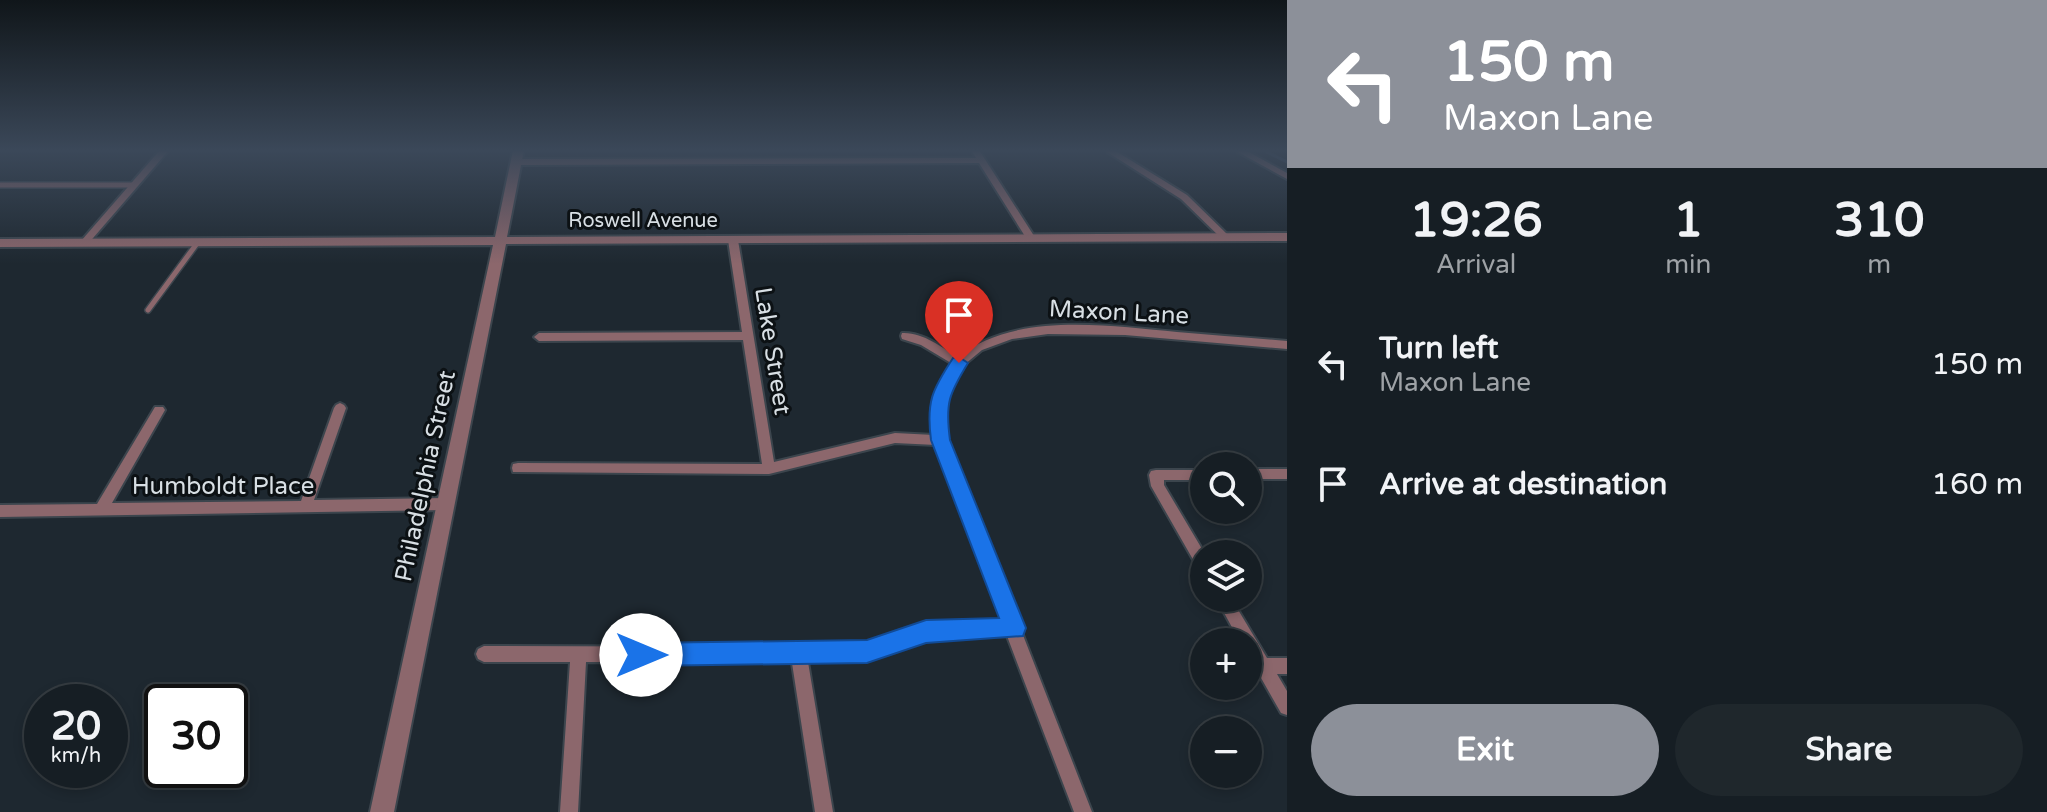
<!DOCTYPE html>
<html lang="en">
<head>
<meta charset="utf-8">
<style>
  :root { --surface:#161e24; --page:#1f272c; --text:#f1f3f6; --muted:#9ea2a6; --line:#353c41; --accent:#8c9099 }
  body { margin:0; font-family:"Varela Round",sans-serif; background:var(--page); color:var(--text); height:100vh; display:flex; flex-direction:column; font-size:30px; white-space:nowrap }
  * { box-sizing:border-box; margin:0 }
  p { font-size:26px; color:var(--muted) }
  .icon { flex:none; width:44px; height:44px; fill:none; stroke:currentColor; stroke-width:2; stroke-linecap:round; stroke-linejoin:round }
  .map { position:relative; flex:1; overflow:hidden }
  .side { display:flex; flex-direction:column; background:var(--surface); width:760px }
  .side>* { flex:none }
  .hud { background:#8c9099; color:#fff; overflow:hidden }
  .controls { position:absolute; left:1190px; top:452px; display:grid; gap:16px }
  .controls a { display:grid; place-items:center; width:72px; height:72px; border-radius:50%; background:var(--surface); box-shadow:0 4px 12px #0003,0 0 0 2px var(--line); font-size:40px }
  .speed { position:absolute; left:24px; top:684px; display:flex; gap:16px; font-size:40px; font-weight:700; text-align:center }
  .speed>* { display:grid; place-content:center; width:104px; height:104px; border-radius:50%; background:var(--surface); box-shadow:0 4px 12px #0003,0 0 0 2px var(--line); line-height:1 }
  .speed small { font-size:20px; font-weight:400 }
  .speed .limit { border:4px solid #111; border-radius:12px; background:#fff; color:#111 }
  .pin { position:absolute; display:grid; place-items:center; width:68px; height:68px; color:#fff; margin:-82px -34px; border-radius:50% 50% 50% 0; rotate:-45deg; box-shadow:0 0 8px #0007 }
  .pin .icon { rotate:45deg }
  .me { position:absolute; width:88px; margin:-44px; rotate:90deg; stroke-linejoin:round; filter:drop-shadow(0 0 6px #0008) }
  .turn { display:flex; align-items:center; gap:28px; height:168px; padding:0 24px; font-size:36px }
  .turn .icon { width:104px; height:104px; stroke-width:2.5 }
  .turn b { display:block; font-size:56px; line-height:68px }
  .eta { display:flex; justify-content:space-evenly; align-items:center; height:136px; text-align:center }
  .eta b { font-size:48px; font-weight:700; line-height:56px }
  .button { display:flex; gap:16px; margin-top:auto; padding:16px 24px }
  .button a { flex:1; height:92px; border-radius:48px; background:var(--accent); color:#fff; font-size:32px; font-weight:700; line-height:92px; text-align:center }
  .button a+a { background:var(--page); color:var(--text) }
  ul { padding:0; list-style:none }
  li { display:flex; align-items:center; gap:24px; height:120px; padding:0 24px }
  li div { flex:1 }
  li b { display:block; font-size:30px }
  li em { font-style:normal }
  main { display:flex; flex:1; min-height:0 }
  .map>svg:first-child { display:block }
</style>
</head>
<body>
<main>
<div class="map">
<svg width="1287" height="812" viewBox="0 0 1287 812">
  <rect width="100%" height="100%" fill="#1e2830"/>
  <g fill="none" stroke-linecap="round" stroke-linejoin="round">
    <polyline stroke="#384963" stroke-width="3" points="1263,150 1287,162"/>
    <g stroke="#3c454d" stroke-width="8">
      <g id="service">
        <polyline points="0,185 134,185"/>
        <polyline points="148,310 198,242"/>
      </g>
    </g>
    <g stroke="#3c454d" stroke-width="4">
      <g id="minor">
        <polygon points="160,150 169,150 87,245 81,245 81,241"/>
        <polygon points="971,150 979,150 1036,239 1034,241 1028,241 979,163 517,165 513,162 517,159 976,158"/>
        <polygon points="1104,150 1114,150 1187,195 1229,236 1229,240 1223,240 1181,199"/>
        <polygon points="1234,150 1245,150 1287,173 1287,179"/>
        <path d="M733,237L738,240L774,462L895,433L934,435V398L951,363L921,345L902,339L901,336L902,333C923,332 941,347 958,357C1016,311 1109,326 1177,332C1214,335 1250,338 1287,341V349L1125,335L1048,334L1012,339L982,350L958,370L946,398V440L1018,622L1022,628L1021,630L1092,812H1074L1007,636L926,638L867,659L808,662L833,812H815L792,663L586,662L578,812H560L570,662H484L478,659L476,654L478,649L484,646L799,647L867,643L926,624L1002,621L936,445L895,443L769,474L513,472L512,468L513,464L518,463L762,464L743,340L539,341L534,337L539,333L742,332L728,240Z"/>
        <polygon points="340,403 344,405 346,408 314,500 446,498 451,500 453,504 451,508 446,510 0,517 0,505 97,504 155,407 163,407 165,410 112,503 301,501 334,408 336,405"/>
        <rect x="1248" y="469" width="39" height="10"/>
        <polygon points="1156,470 1204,470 1204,480 1164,480 1164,485 1205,554 1204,571 1199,570 1151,486 1149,475 1151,471"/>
        <polygon points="1216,598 1231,598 1267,658 1287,658 1287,674 1277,674 1287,691 1287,715 1281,713 1248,655 1248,642 1240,642"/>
      </g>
    </g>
    <g stroke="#3c454d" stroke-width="4">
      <polygon id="tertiary" points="513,150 524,150 507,237 1287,233 1287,241 506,244 394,812 370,812 493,245 0,247 0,239 495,237"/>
    </g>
    <use href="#service" stroke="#8c676c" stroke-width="5"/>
    <use href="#minor" fill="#8c676c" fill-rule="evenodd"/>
    <use href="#tertiary" fill="#8c676c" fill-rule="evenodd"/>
  </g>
  <linearGradient id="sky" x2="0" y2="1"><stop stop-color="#10161a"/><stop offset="0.57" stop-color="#3b4859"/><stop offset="1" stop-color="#3b4859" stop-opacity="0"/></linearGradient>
  <rect width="1287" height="264" fill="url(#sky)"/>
  <path fill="#1a73e8" stroke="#114b97" stroke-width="2" d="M959,357L968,363C949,394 945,403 950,440L1026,628L1023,636L926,643L867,663L641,666L633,663L629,655L633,646L641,643L867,640L926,620L999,618L931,440C926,402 932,390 953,358Z"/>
  <g text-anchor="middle" stroke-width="6" stroke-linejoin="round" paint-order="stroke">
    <g font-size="20" fill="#d8dfe4" stroke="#0c1114">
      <text x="643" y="227">Roswell Avenue</text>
    </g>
    <g font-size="24" fill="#d8dfe4" stroke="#0c1114">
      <text transform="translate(1119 312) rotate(3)" y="8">Maxon Lane</text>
      <text transform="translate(773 351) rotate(81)" y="8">Lake Street</text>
      <text transform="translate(425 476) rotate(-78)" y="8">Philadelphia Street</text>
      <text x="223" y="494">Humboldt Place</text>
    </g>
  </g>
</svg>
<div class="controls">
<a><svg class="icon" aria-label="search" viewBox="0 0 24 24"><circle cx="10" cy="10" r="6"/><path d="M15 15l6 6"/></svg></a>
<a><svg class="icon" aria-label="layers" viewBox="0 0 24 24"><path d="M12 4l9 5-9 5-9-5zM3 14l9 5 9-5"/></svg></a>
<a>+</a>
<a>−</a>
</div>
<div class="speed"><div>20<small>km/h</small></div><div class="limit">30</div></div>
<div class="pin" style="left:959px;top:363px;background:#d93025"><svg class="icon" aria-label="arrive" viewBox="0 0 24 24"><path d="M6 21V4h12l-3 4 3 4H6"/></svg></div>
<svg class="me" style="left:641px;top:655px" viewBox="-20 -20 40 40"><circle r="19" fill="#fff"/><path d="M0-13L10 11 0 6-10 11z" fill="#1a73e8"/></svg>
</div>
<section class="side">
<div class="hud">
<div class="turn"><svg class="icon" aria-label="left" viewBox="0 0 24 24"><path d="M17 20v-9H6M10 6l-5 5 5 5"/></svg><div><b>150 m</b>Maxon Lane</div></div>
</div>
<div class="eta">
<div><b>19:26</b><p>Arrival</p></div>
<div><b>1</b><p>min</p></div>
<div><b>310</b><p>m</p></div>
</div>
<ul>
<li><svg class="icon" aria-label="left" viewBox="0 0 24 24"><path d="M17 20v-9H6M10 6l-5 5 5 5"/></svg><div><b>Turn left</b><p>Maxon Lane</p></div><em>150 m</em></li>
<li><svg class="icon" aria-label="arrive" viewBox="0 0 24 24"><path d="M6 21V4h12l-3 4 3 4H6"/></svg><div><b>Arrive at destination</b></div><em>160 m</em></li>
</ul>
<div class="button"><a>Exit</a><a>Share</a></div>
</section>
</main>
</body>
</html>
